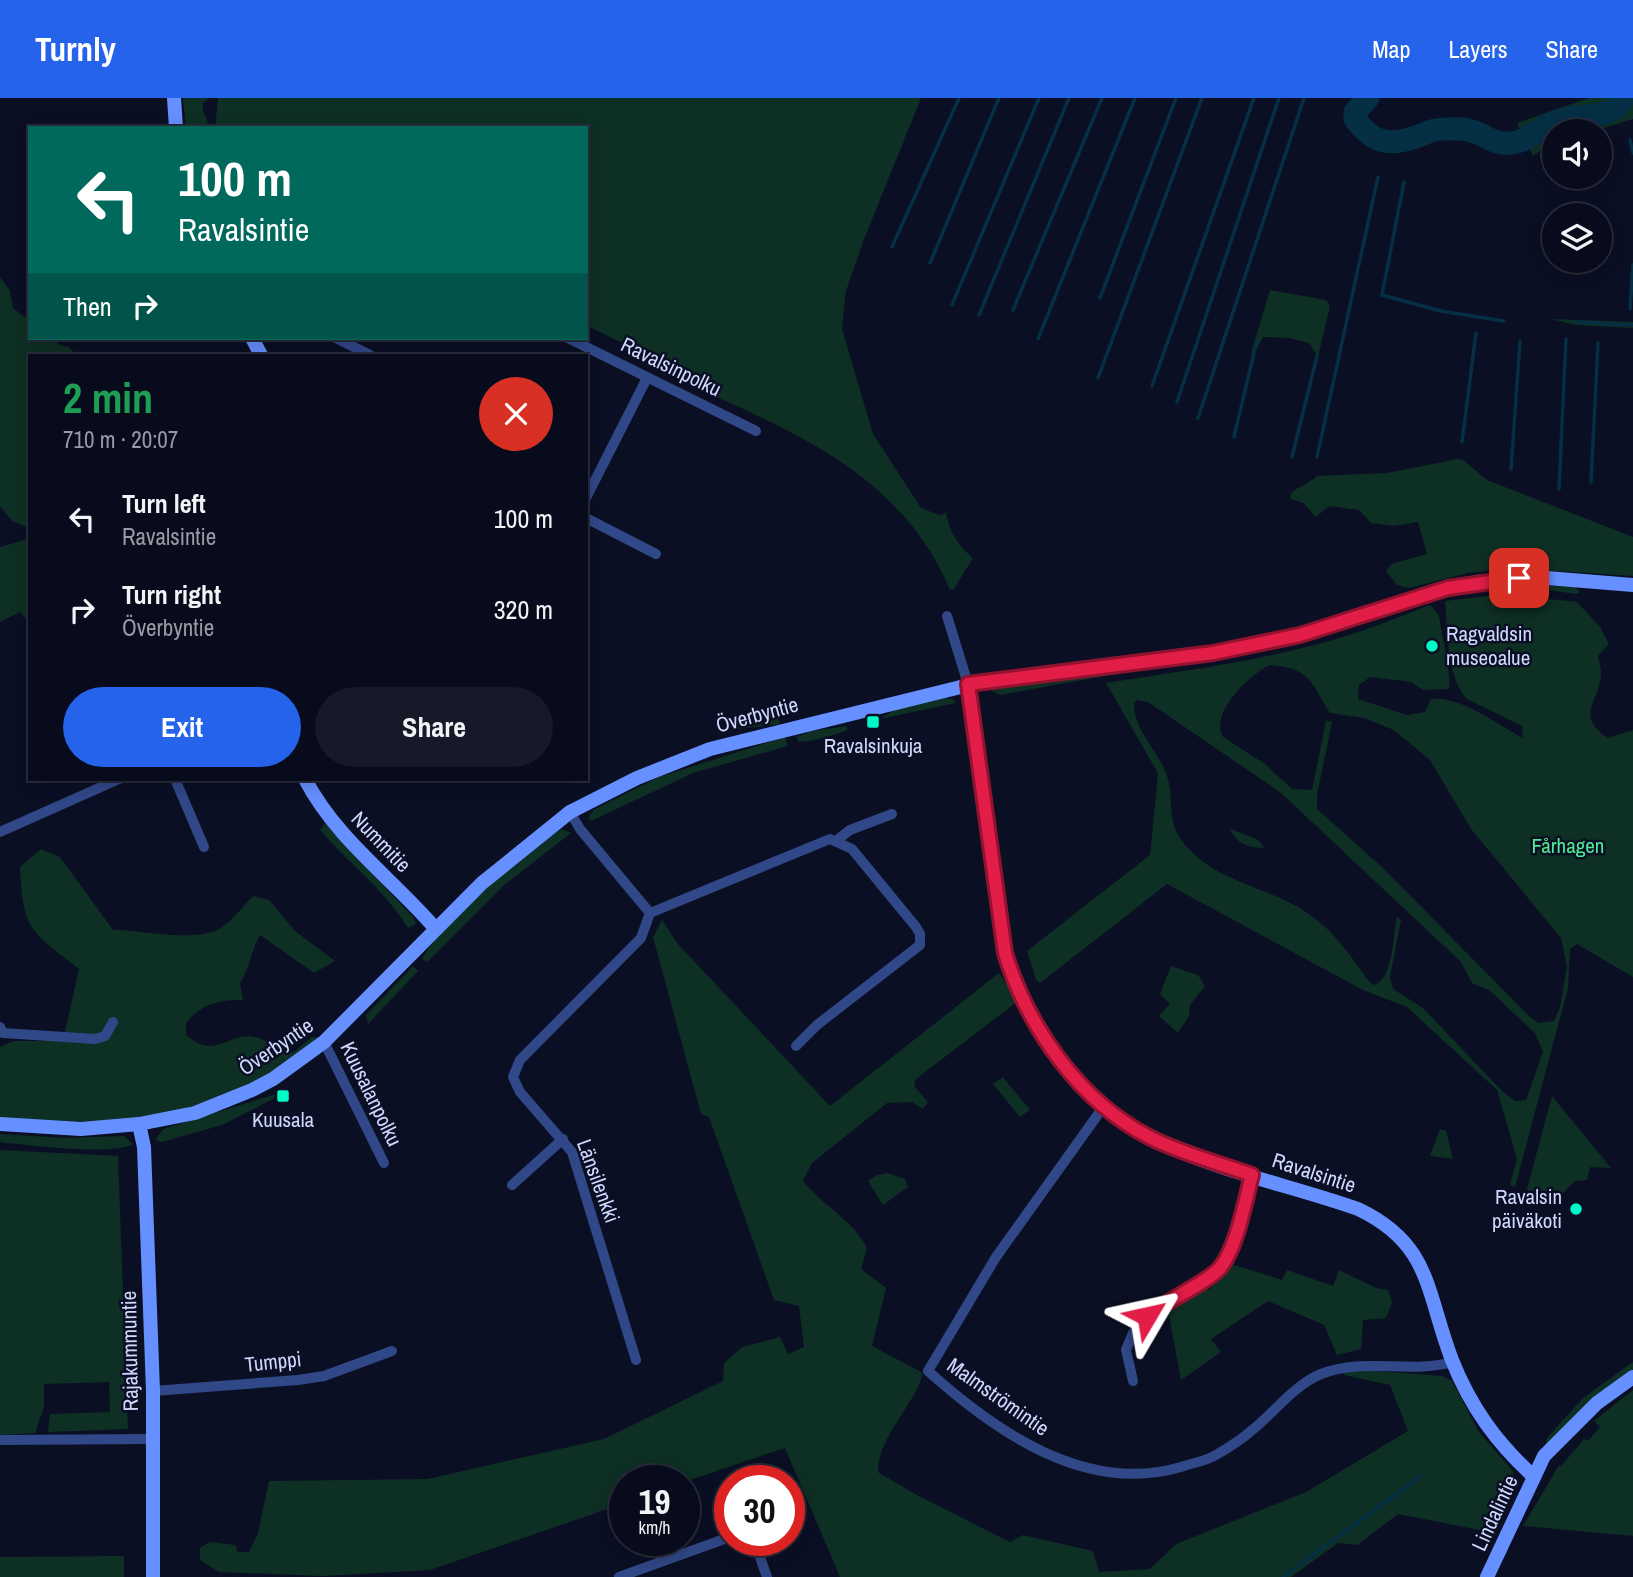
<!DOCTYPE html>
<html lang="en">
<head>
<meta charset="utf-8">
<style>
  :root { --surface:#080b1b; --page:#161928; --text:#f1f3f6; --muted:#989ba3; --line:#292b3a; --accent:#2563eb }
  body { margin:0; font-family:"Archivo Narrow",sans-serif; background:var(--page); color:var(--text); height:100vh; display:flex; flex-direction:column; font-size:26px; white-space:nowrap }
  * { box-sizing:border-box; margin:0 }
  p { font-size:23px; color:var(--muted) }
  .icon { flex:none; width:38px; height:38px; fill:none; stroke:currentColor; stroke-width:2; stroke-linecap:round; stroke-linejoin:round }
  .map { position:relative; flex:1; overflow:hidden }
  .sheet { position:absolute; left:28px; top:256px; width:560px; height:427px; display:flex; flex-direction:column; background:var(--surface); border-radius:0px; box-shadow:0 4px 18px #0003,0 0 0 2px var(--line) }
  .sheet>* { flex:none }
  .banner { position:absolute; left:28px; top:28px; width:560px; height:214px; border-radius:0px; box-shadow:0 4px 18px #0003,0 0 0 2px var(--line); background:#00695c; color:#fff; overflow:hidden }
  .buttons { position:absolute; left:1542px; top:21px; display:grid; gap:14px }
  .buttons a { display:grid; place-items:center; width:70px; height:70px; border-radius:50%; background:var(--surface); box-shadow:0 4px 18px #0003,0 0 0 2px var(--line); font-size:35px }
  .speed { position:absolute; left:609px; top:1367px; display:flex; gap:14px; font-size:35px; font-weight:700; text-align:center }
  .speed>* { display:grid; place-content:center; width:91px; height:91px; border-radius:50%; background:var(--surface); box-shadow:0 4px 18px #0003,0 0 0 2px var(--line); line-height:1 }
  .speed small { font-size:18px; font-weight:400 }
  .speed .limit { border:10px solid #d22; background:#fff; color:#111 }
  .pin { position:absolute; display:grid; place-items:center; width:60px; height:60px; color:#fff; margin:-30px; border-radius:14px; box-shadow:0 4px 10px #0006 }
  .me { position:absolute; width:77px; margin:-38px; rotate:54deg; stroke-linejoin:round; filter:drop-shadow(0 0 5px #0008) }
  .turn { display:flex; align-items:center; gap:24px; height:147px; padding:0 35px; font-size:32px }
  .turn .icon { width:91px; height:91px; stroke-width:2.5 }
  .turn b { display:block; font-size:49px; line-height:60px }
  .then { display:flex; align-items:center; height:66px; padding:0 35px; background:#0003; gap:14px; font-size:26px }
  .round { display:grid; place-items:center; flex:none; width:74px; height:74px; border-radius:37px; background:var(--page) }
  .head { display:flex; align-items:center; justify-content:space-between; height:119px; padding:0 35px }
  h1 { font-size:42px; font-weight:700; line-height:52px; color:#1e9e55 }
  .primary-button { display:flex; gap:14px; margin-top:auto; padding:14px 35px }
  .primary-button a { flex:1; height:80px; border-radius:42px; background:var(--accent); color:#fff; font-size:28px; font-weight:700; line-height:80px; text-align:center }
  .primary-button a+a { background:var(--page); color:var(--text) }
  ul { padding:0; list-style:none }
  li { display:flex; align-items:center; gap:21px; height:91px; padding:0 35px }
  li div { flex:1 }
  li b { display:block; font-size:26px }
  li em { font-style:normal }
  header { display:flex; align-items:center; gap:42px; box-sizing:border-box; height:98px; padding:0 35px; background:var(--accent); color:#fff }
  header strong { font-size:33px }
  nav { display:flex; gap:38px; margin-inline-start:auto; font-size:24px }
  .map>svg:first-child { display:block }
</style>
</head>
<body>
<header>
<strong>Turnly</strong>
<nav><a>Map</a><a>Layers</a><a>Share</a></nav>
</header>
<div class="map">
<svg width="1633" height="1479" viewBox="0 0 1633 1479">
  <rect width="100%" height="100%" fill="#0b0f24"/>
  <g fill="#0e2f24" fill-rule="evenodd">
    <path d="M183,0H210L203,5C201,16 209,20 208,30H186Z"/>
    <path d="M218,0H921L863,144L846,193L842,231L873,336L921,410L939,417L946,415C949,433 958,448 973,460L954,491L950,492C901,373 784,330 675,280L673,270L586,227V30H215Z"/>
    <polygon points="1589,0 1633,0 1633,21 1598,32 1554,33 1554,43 1533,58 1517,25"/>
    <polygon points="0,179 10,193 13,210 30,223 30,240 54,240 58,246 69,249 76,257 30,257 30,435 26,429 12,423 0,408"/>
    <polygon points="1270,192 1326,202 1330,208 1318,259 1309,245 1289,240 1263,239 1254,257 1251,255"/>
    <polygon points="1551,221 1633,224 1633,230 1576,227"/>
    <path d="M1458,361L1463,362L1487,382L1633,439V478L1512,470L1468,475L1409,490L1397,487L1386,473L1391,466L1427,456L1418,424L1394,428L1371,425L1359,412L1329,408L1316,419L1303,405L1291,401V395C1299,388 1309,386 1317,378L1387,375Z"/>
    <polygon points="30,440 30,525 20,514 0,524 0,449"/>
    <polygon points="1507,486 1576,489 1580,494 1576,496"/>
    <path d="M1504,496L1577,504L1600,529L1609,546L1598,558C1599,563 1601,569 1601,575C1601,602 1573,618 1608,640L1633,632V879L1577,846L1570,851L1568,890L1515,1089L1510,1087L1517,1061L1497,992L1407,909L1363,892L1167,786L1040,885L1036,882L1027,853L1150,757L1158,675L1106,585C1188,572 1270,562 1349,537C1376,529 1403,517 1430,507L1439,517C1441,533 1452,580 1449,591L1423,592L1411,584L1370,579L1359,587L1358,601L1407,617L1425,614L1431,601C1462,598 1496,626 1523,640L1522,628L1467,601C1446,578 1448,533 1445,503ZM1270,567C1311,570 1311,585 1330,615L1364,620L1394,632L1430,662L1471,731L1561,840L1567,868L1560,909L1554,923L1538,925L1527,916L1383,770L1317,711V697L1332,624L1326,623L1312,692L1292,691L1265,666L1223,639C1209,615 1250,576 1270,567ZM1137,602L1148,604L1280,694L1461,864L1472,885L1489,892L1535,935L1543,954L1526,1002L1515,1003L1503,994L1423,910L1393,891L1390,879L1401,822L1397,819C1393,836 1393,882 1374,887L1369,884C1352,859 1334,833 1309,816C1268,787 1211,785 1180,740C1167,721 1174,698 1167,678C1159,653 1133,632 1134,605Z"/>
    <polygon points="1150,570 1000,597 992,593 992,590 1034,581"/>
    <polygon points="944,600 953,601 956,605 880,621 895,612"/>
    <polygon points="739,616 777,618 780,626 739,631"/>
    <path d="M847,628V632C833,638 815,643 799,644L796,639L812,633Z"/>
    <polygon points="785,639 788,648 693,675 591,723 588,720 593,712 659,679"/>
    <path d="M325,725L414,820L416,826L408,830C385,792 348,765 320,732Z"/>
    <path d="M1229,730L1258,742L1264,750C1245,749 1238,746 1229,730Z"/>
    <path d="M562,731L571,735L503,788L427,864L422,861C435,833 533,746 562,731Z"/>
    <path d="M41,751L60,759L113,832C142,831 202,848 226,826C236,818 244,807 253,798L269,802L295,833L335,863L314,875L260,837C251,852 250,870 240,885L243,902C219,902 202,905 186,925V937C219,965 230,928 261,941C267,943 273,951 278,955L294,954L312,939H319C303,951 288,964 271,975C190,1026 92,1028 0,1020V949L13,943H63L79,871C30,832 23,833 20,769Z"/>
    <path d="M662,822L678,846L830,1008L999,875L1018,903L916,981L914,988L928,1004L923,1011L912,1004L887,1005L812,1065L803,1083C823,1108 852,1121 867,1150L861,1171L886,1190L872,1248L923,1275C914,1309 878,1338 878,1374L915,1396L1010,1444L1023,1437L1093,1453L1099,1474L1150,1471L1176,1446L1306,1394L1408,1333L1390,1287L1344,1277L1345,1274L1364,1272L1442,1278L1452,1283L1479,1334L1513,1373V1378L1485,1433L1398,1416L1357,1447L1338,1445L1291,1479H840L785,1350L684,1384L625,1382V1405L430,1472L322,1478L219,1474L200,1462V1450L209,1444L235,1447L238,1454H249L258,1435L269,1383L428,1381L604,1341L723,1283L724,1265L742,1249L780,1239L788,1256L804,1249L799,1208L774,1202L709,1019L701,1016L653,839Z"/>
    <polygon points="413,868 418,873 368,926 366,917"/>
    <polygon points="1171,868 1198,877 1205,888 1190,907 1189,918 1178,935 1159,918 1170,906 1160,896"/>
    <polygon points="1003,979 1030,1012 1020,1019 993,986"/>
    <polygon points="276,996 273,1001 222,1027 162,1044 155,1042 163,1031"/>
    <polygon points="1552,998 1611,1070 1590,1069 1587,1082 1575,1083 1558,1100 1534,1102 1527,1091"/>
    <polygon points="1440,1031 1446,1033 1453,1061 1430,1058"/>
    <path d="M0,1036L64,1040L124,1038L133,1046C114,1058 25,1047 0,1044Z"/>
    <polygon points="0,1052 118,1058 128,1331 48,1334 50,1316 110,1314 109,1284 44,1286 44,1309 35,1335 0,1337"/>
    <polygon points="887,1075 905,1081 908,1089 883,1107 868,1083 877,1077"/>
    <polygon points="1231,1166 1282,1182 1287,1172 1333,1188 1339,1172 1376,1190 1388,1192 1392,1205 1386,1220 1363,1222 1361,1251 1337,1257 1324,1227 1268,1203 1211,1241 1221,1254 1181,1282 1167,1207 1187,1188 1209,1192"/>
    <polygon points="1633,1264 1633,1273 1549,1349 1546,1346 1547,1340 1583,1300"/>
    <polygon points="1633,1292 1633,1438 1523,1428 1559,1367 1561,1368 1584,1341 1588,1343 1600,1329 1594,1323"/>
    <polygon points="124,1458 124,1479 0,1479 0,1459"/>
  </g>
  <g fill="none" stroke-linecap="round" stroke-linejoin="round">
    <g stroke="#042f44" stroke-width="3.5">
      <polyline points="1630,42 1633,55"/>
      <polyline points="1404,84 1382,197 1441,213 1504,223"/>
      <polyline points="892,149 959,0"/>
      <polyline points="930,165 999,0"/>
      <polyline points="1100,200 1176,0"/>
      <polyline points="952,207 1039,0"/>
      <polyline points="1630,211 1633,167"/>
      <polyline points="1013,212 1102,0"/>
      <polyline points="979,217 1069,0"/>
      <polyline points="1576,224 1633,227"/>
      <polyline points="1038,241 1135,0"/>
      <polyline points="1098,280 1202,0"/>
      <polyline points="1152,288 1254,0"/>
      <polyline points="1177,304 1279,0"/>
      <polyline points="1198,320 1304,0"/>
      <polyline points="1234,339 1257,242"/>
      <polyline points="1462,344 1476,235"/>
      <polyline points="1292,359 1317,258"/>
      <polyline points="1317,359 1378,79"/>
      <polyline points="1511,371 1520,243"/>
      <polyline points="1591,384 1598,245"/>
      <polyline points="1559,391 1566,241"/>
      <polyline points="1283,1479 1421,1378"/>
    </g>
    <path stroke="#042f44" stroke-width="23" d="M1368,0L1355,14V21C1362,30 1372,41 1384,43C1400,46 1417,39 1431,33C1438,30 1454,31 1462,31C1482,32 1491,48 1512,45C1530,43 1543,26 1560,22C1579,17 1614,21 1623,0"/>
    <g stroke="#314888" stroke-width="10">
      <polyline points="336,240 370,257"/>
      <polyline points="568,240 756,333"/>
      <polyline points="586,400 647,280"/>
      <polyline points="586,420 656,456"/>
      <polyline points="947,518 968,586"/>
      <polyline points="175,681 204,749"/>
      <polyline points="570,714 580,731 650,815"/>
      <polyline points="0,734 119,681"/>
      <polyline points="837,742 850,732 892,716"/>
      <polyline points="650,815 830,741 852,751 916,829 920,836 920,847 817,927 796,948"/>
      <polyline points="0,929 3,935 95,941 105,938 113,924"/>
      <polyline points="324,944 384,1065"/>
      <path d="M1104,1008L996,1159L928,1273C996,1334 1086,1397 1181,1369C1192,1365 1206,1363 1216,1357C1228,1350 1241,1342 1251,1333C1274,1315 1294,1287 1321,1276C1364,1259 1410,1276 1453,1264"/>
      <polyline points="512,1087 563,1041"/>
      <polyline points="636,1262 572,1054 520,994 513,979 520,962 641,840 650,815"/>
      <polyline points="1133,1283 1126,1252 1133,1235 1147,1218 1167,1202 1219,1171 1229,1156 1252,1077"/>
      <polyline points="153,1293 298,1282 324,1278 392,1253"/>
      <polyline points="0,1342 152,1341"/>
      <polyline points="789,1413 801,1408"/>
      <polyline points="754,1442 767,1479"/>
      <polyline points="619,1479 730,1439"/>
    </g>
    <g stroke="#6690ff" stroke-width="14">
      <polyline points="174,0 176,30"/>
      <polyline points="252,240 261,257"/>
      <path d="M968,586L1005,855C1028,930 1080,1003 1151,1040C1215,1073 1290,1087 1358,1111C1432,1146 1426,1195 1452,1262C1471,1310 1497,1345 1534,1379"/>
      <path d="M305,681C337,742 391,779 435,830"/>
      <polyline points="0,1026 81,1031 139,1026 195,1015 252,992 273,981 324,944 482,785 570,714 637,680 710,651 985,583 1213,555 1300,537 1435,493 1476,484 1535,479 1633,487"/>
      <polyline points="139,1026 144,1049 153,1293 153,1479"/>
      <polyline points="1487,1479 1544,1358 1597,1305 1633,1279"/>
    </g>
  </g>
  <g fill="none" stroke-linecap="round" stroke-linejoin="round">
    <g stroke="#92132f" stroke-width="18">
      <path id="route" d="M1147,1218C1166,1203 1208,1184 1220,1170C1237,1150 1245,1103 1252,1077C1219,1065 1183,1056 1151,1040C1080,1004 1028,930 1005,855L968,586L1213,555L1300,537L1448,490L1519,480"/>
    </g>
    <use href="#route" stroke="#e11d48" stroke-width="12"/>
  </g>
  <g fill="#00fac7" stroke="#0b0f24" stroke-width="2.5">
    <circle cx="1432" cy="548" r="7"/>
    <rect x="866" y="617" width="14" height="14" rx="3.5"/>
    <rect x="276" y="991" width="14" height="14" rx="3.5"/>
    <circle cx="1576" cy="1111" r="7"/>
  </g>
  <g text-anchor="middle" stroke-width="5" stroke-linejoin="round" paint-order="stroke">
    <g font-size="21" fill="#cfd8ff" stroke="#0b0f24">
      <text transform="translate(671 269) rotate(26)" y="7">Ravalsinpolku</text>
      <text transform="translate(757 617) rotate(-15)" y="7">Överbyntie</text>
      <text transform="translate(381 744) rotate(46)" y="7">Nummitie</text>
      <text transform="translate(276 949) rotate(-34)" y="7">Överbyntie</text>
      <text transform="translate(371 996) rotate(64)" y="7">Kuusalanpolku</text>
      <text transform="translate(1314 1075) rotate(18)" y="7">Ravalsintie</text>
      <text transform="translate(598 1083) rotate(70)" y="7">Länsilenkki</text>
      <text transform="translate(130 1253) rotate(-91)" y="7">Rajakummuntie</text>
      <text transform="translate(273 1264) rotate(-6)" y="7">Tumppi</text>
      <text transform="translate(998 1299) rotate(35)" y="7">Malmströmintie</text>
      <text transform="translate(1495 1415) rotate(-65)" y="7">Lindalintie</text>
    </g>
    <g font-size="21" fill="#cfd8ff" stroke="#0b0f24">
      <text x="1446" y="543" text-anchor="start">Ragvaldsin<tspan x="1446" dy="24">museoalue</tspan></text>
      <text x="873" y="655">Ravalsinkuja</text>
      <text x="283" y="1029">Kuusala</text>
      <text x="1562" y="1106" text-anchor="end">Ravalsin<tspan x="1562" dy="24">päiväkoti</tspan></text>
    </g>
    <g font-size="21" fill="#4eec94" stroke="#0b0f24">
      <text x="1568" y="755">Fårhagen</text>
    </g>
  </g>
</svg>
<div class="buttons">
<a><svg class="icon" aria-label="sound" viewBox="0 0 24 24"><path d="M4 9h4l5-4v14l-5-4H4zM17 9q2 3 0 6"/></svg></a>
<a><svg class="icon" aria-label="layers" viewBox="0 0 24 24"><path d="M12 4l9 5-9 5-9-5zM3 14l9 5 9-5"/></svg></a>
</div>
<div class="speed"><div>19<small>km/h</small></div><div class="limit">30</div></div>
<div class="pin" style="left:1519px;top:480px;background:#d93025"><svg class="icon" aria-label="arrive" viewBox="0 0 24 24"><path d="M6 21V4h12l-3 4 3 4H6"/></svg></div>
<svg class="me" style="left:1147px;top:1218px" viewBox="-20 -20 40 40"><path d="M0-17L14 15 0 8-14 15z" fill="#e11d48" stroke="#fff" stroke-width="4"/></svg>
<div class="banner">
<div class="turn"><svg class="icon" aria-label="left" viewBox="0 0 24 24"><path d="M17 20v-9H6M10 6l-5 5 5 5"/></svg><div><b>100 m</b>Ravalsintie</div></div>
<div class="then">Then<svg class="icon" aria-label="right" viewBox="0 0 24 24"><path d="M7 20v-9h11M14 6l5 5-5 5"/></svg></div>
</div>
<section class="sheet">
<div class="head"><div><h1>2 min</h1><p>710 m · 20:07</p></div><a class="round" style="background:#d93025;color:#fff"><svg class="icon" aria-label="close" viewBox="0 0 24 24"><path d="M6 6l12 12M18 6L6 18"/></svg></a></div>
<ul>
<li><svg class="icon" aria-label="left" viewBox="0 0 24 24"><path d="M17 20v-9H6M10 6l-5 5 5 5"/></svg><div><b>Turn left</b><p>Ravalsintie</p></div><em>100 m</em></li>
<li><svg class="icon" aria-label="right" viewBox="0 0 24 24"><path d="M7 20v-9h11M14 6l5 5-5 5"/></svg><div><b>Turn right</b><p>Överbyntie</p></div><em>320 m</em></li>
</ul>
<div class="primary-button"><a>Exit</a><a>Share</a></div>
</section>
</div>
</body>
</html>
